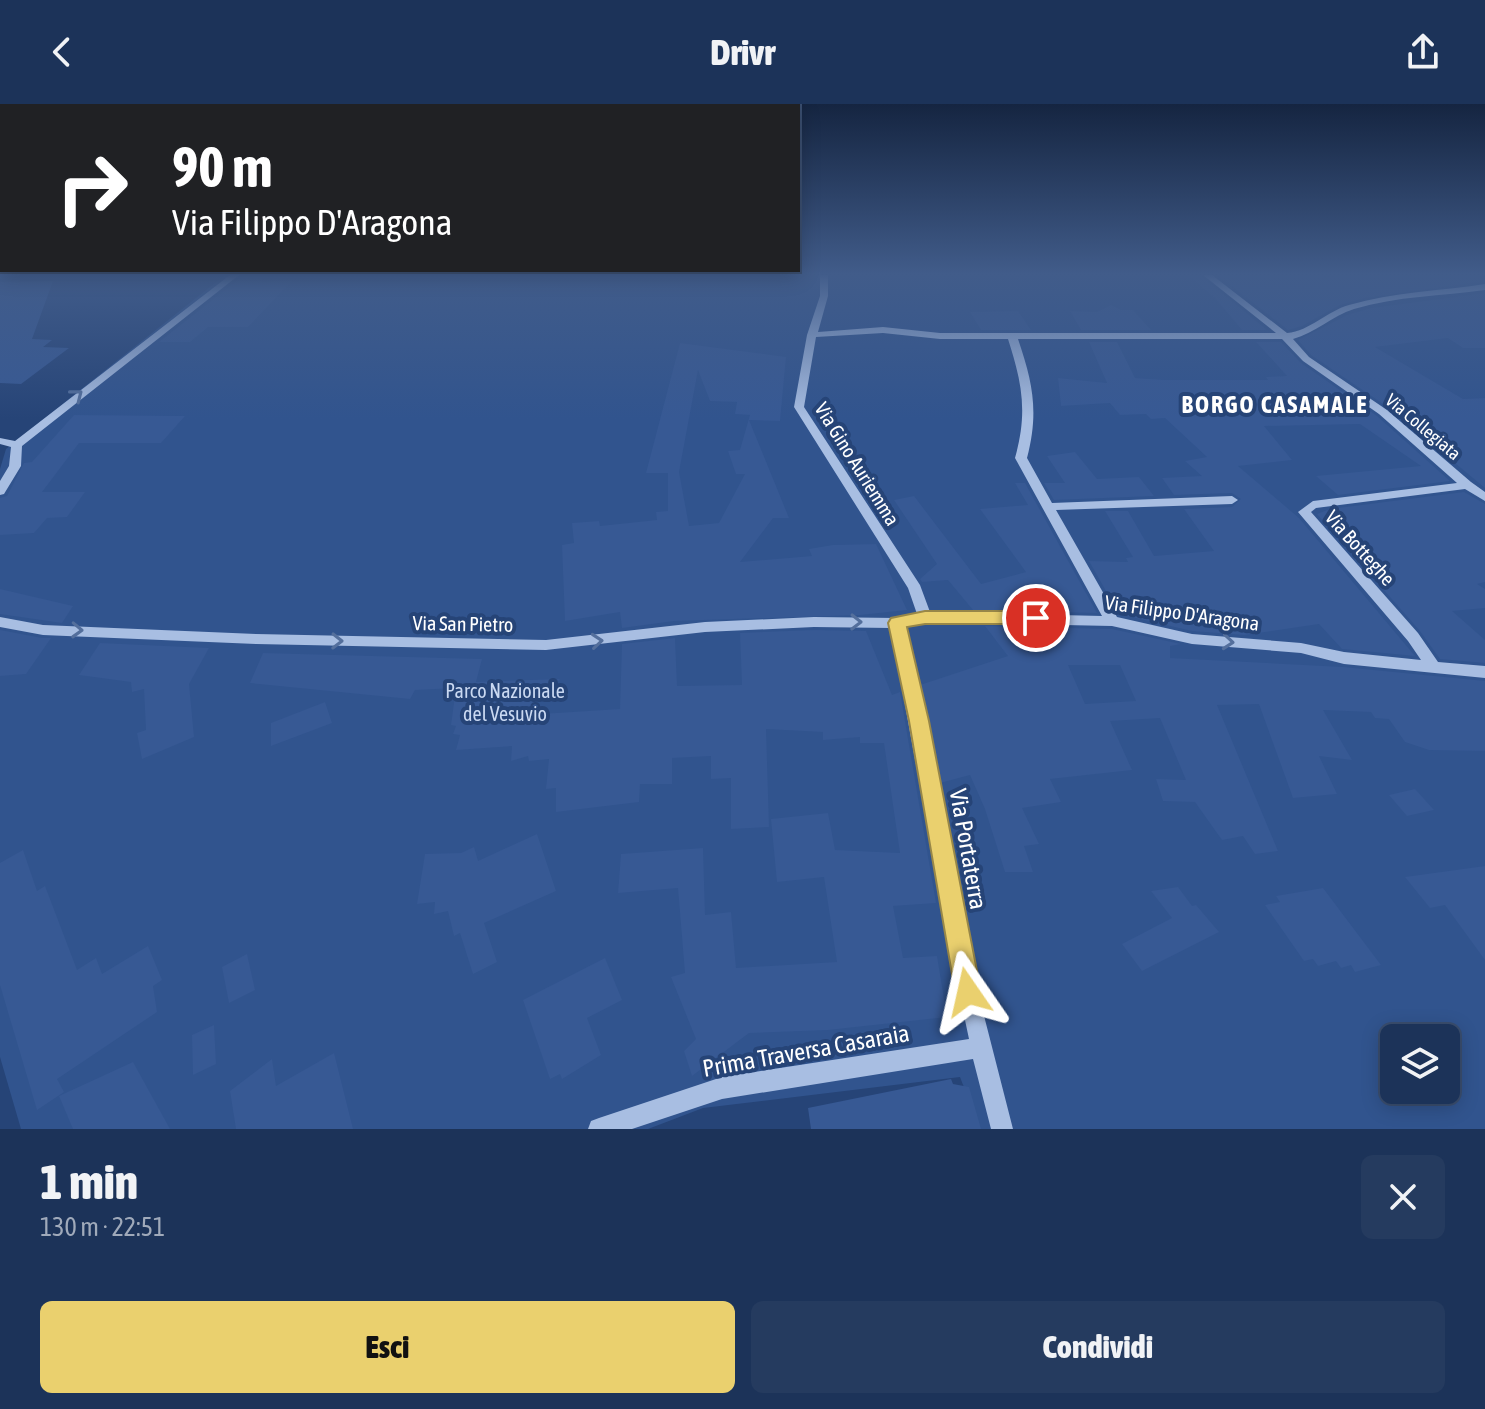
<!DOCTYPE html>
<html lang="it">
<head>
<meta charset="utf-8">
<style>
  :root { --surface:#1c3359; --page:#253b5f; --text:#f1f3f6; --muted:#a0aaba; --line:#3a4e6f; --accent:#ead06e }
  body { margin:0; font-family:"Asap Condensed",sans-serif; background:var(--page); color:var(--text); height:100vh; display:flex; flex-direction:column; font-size:30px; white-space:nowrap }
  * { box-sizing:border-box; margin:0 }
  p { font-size:26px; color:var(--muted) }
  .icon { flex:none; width:44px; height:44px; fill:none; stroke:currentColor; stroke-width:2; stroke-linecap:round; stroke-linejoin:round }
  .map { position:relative; height:1025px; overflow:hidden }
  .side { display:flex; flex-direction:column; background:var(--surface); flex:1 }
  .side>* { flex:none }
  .guide { position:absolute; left:0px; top:0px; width:800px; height:168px; box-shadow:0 4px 20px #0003,0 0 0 2px var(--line); background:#202124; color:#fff; overflow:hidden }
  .controls { position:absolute; left:1380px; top:920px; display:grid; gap:16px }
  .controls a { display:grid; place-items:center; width:80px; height:80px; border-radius:12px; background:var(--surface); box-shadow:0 4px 20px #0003,0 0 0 2px var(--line); font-size:40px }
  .pin { position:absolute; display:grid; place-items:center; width:68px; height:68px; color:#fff; margin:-34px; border:4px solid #fff; border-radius:50%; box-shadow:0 2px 8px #0007 }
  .me { position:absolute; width:88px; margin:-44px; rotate:349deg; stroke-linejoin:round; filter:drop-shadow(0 0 6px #0008) }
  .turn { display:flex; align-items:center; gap:28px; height:168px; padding:0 40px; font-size:36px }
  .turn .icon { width:104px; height:104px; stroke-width:2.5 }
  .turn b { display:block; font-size:56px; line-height:68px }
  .round { display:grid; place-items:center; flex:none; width:84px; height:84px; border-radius:12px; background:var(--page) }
  .head { display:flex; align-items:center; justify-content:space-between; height:136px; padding:0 40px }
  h1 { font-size:48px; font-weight:800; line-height:60px }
  .button { display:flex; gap:16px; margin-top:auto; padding:16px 40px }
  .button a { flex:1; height:92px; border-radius:12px; background:var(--accent); color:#111; font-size:32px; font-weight:800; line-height:92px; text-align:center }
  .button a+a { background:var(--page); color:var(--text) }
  header { display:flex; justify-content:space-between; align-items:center; height:104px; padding:0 40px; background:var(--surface); font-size:36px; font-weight:800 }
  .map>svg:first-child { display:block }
</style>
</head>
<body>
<header><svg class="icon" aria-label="back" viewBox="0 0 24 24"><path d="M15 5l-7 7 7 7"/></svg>Drivr<svg class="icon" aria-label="share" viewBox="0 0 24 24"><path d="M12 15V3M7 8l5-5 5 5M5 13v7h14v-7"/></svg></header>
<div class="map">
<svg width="1485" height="1025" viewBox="0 0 1485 1025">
  <rect width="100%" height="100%" fill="#264477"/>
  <path fill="#31548e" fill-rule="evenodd" d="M225,171H1485V1025H980L960,973L703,1004L648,1025H21L0,953V365L6,345ZM1394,934H1446V986H1394Z"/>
  <g fill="#375994" fill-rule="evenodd">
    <polygon points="244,171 267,171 261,178 293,176 248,223 208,223 190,238 159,238"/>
    <polygon points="1188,171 1200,171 1267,226 1242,226 1215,194"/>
    <polygon points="1217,171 1324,171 1324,174 1346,171 1476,171 1485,177 1365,194 1340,201 1302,222 1288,226"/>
    <polygon points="53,177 32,235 52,236 43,243 69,244 21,280 0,279 0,178"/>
    <polygon points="1485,189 1485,244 1463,244 1448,234 1375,243 1463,295 1485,294 1485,384 1389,304 1311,251 1298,236 1347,211 1371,204"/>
    <polygon points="1111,201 1121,206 1133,206 1151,226 1081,226 1070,207 1097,208"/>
    <polygon points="1018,207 1031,226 981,226 970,208"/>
    <polygon points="1089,238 1117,238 1135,274 1165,276 1268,276 1266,273 1287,272 1256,238 1281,238 1301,259 1377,312 1450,377 1338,391 1316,372 1421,362 1360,320 1264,322 1292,356 1238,362 1299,414 1415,552 1342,545 1319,520 1244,531 1192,527 1119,510 1089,457 1128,458 1126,454 1133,453 1105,407 1128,407 1154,452 1214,447 1184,405 1232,403 1241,395 1232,389 1174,391 1162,374 1202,372 1185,357 1207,353 1165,314 1151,315 1146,310 1120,311 1110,299 1061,302 1058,274 1107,279"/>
    <path d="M680,239L786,253L780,317L749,316L789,414H773L740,458L812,452L809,445L833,441L876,440L907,506L860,511L674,517L622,524L620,508L565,517L562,441L574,439L572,419L599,417L600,422L657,416L656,408L668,407V369H646ZM698,266L710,297L737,298L735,310L750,311L740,346L728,347L736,370H745L719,419L689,422L679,368Z"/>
    <polygon points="74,311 185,312 161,339 79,339 42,388 85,388 67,413 47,414 34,429 0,431 0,394 7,392 24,359 32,358"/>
    <polygon points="1075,348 1097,375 1139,373 1154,392 1054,396 1044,379 1065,379 1047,352"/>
    <polygon points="1015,379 1025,379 1097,509 973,506 948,476 922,478 920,475 937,460 894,396 914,392 981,480 1026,468 980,405 1028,401"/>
    <polygon points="1464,388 1485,400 1485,478 1477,480 1485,485 1485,504 1452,507 1485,536 1485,559 1440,555 1420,527 1317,410 1330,405"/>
    <polygon points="0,485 73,502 62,519 0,510"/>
    <path d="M985,522L1112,525L1181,540L1170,542V554L1343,563L1485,577V647L1429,646L1405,638L1389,615L1375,614L1371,608L1323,606L1352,656L1319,652L1337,690L1293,694L1259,600L1217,601L1278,747L1255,750L1243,732L1222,736L1195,698L1163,697L1156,675L1186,676L1160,614L1110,617L1132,666L1050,675L1061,698L1022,704L1039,740L1024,742L1033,768H1005L985,705L970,671L940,679L920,581L1008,552ZM1068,561H1120L1136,597L1085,600Z"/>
    <polygon points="0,526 42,534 51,534 26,570 0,572"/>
    <polygon points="814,526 866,527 892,591 900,588 936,799 893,802 903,854 937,852 947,913 828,926 749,929 692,972 684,947 696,935 671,873 685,869 678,784 618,789 621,750 703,744 705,811 731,808 736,864 837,858 824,773 777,778 771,715 828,709 835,746 900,749 884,639 860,639 860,633 823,636 823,628 766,625 769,723 731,725 731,674 711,675 711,652 672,654 672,680 640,680 639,698 556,708 556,684 546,685 549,655 529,657 528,652 511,657 512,642 456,646 460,631 453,630 456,622 451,621 456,584 415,586 410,595 250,579 263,549 482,555 476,578 560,575 525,611 620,605 622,540 675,534 677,582 742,581 740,529"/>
    <polygon points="100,539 209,544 189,580 194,633 142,655 137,629 146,626 144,585 132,588 131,578 79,571"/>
    <polygon points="325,598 332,619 271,642 271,619"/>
    <polygon points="1415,685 1434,706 1407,712 1389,691"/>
    <polygon points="537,730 556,787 484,819 497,858 473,870 460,829 454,832 448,807 434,810 435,798 417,800 425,750 461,749 474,743 478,757"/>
    <polygon points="23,746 37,787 45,782 77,866 96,854 102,870 148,842 162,876 153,882 157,908 57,975 64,988 37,1006 0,881 0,759"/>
    <polygon points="1485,762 1485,856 1445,801 1430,804 1405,773"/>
    <polygon points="1178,783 1192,802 1196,801 1219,828 1142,867 1122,840 1172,814 1151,787"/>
    <polygon points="1323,784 1381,861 1355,868 1351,861 1341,864 1336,857 1318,862 1313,855 1304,857 1265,801 1280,798 1276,792"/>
    <polygon points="247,850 255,886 229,899 222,863"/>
    <polygon points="605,854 622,896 587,914 601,951 562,975 560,970 550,975 523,896"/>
    <polygon points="214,921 216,960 193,971 192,931"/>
    <polygon points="334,949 353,1025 236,1025 230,987 272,955 276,982"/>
    <polygon points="133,958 170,1025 73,1025 59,992"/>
    <polygon points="951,975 953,980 969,983 981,1025 811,1025 808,1004"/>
  </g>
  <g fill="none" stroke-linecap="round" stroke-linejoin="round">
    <g fill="#a8bee2" fill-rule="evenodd">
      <polygon points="230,171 239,171 22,342 21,362 4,390 0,391 0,377 9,362 11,343 0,340 0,334 15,337"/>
      <path d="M820,171H828V192L818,228L883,223L940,229H1276L1203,171H1212L1287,229C1310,227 1327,207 1349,201C1393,188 1440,187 1485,180V186C1442,192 1397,192 1354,205C1332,212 1315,229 1293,235L1309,253L1387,306L1471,378L1485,388V397L1465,385L1316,404L1311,408L1418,529L1438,558L1485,562V574L1344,560L1301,549L1192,540L1112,522L925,518L905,522L981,900L1013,1025H991L973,955L722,995L632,1025H588L591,1017L599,1014L722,973L969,935L948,836L891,524L814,523L705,528L546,546L256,540L43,531L0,523V513L43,521L256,530L546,536L705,518L814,513L897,514L917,510L908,484L794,303L807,231L820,192ZM883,229L940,235H1008C1022,279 1028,308 1015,354L1102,512L930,508L920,481L804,303L816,233ZM1018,235H1282L1303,257L1379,310L1457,379L1313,397L1298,408L1408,537L1421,556L1344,548L1301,539L1192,530L1117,513L1056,406L1232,400L1238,396L1232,392L1052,399L1027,354C1039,308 1033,279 1018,235Z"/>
    </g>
  </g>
  <defs><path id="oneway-chevron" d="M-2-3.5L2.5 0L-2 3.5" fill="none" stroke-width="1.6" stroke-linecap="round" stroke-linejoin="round" transform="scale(2)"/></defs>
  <g stroke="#546f9c">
    <use href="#oneway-chevron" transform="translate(77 291) rotate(-38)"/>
    <use href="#oneway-chevron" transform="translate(856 518) rotate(1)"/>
    <use href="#oneway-chevron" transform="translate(77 526) rotate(2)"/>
    <use href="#oneway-chevron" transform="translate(337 537) rotate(1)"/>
    <use href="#oneway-chevron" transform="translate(597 537) rotate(-5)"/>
    <use href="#oneway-chevron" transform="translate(1228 538) rotate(5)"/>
  </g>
  <linearGradient id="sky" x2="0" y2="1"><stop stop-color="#152541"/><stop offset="0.54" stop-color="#415c8a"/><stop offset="1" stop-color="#415c8a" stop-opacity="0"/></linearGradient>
  <rect width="1485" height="315" fill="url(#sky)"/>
  <polygon fill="#ead06e" stroke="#988748" stroke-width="2" points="925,507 1036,507 1045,514 1036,520 925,520 907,523 929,617 981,888 977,898 968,902 959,898 955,888 909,617 888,519 891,514"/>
  <g text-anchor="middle" stroke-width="8" stroke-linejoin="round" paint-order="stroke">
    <g font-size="18" fill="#fff" stroke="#264477">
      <text transform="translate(1423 323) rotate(40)" y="6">Via Collegiata</text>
    </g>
    <g font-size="20" fill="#fff" stroke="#264477">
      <text transform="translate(857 360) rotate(58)" y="7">Via Gino Auriemma</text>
      <text transform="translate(1360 444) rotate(48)" y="7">Via Botteghe</text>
      <text transform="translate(1182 509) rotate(8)" y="7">Via Filippo D'Aragona</text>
      <text transform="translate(463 520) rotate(1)" y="7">Via San Pietro</text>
    </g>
    <g font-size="20" fill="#cad9f2" stroke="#264477">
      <text x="505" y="594">Parco Nazionale<tspan x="505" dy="23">del Vesuvio</tspan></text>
    </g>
    <g font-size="24" font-weight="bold" letter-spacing="2" fill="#fff" stroke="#264477">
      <text x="1275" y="309">BORGO CASAMALE</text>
    </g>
    <g font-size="24" fill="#fff" stroke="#264477">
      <text transform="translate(968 745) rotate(80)" y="8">Via Portaterra</text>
      <text transform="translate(806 947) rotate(-10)" y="8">Prima Traversa Casaraia</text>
    </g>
  </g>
</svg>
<div class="controls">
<a><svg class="icon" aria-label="layers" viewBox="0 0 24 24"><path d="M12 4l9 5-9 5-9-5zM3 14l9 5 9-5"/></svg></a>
</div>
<div class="pin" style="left:1036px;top:514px;background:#d93025"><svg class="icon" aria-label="arrive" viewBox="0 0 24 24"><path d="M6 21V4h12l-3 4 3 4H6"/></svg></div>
<svg class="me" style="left:968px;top:888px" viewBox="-20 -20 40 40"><path d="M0-17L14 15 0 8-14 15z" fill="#ead06e" stroke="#fff" stroke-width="4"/></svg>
<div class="guide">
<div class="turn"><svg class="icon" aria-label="right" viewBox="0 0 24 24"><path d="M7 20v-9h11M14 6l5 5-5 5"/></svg><div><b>90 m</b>Via Filippo D'Aragona</div></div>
</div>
</div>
<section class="side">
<div class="head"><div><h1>1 min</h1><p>130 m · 22:51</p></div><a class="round"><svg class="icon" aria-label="close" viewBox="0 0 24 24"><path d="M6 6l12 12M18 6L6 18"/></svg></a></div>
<div class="button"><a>Esci</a><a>Condividi</a></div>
</section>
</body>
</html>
